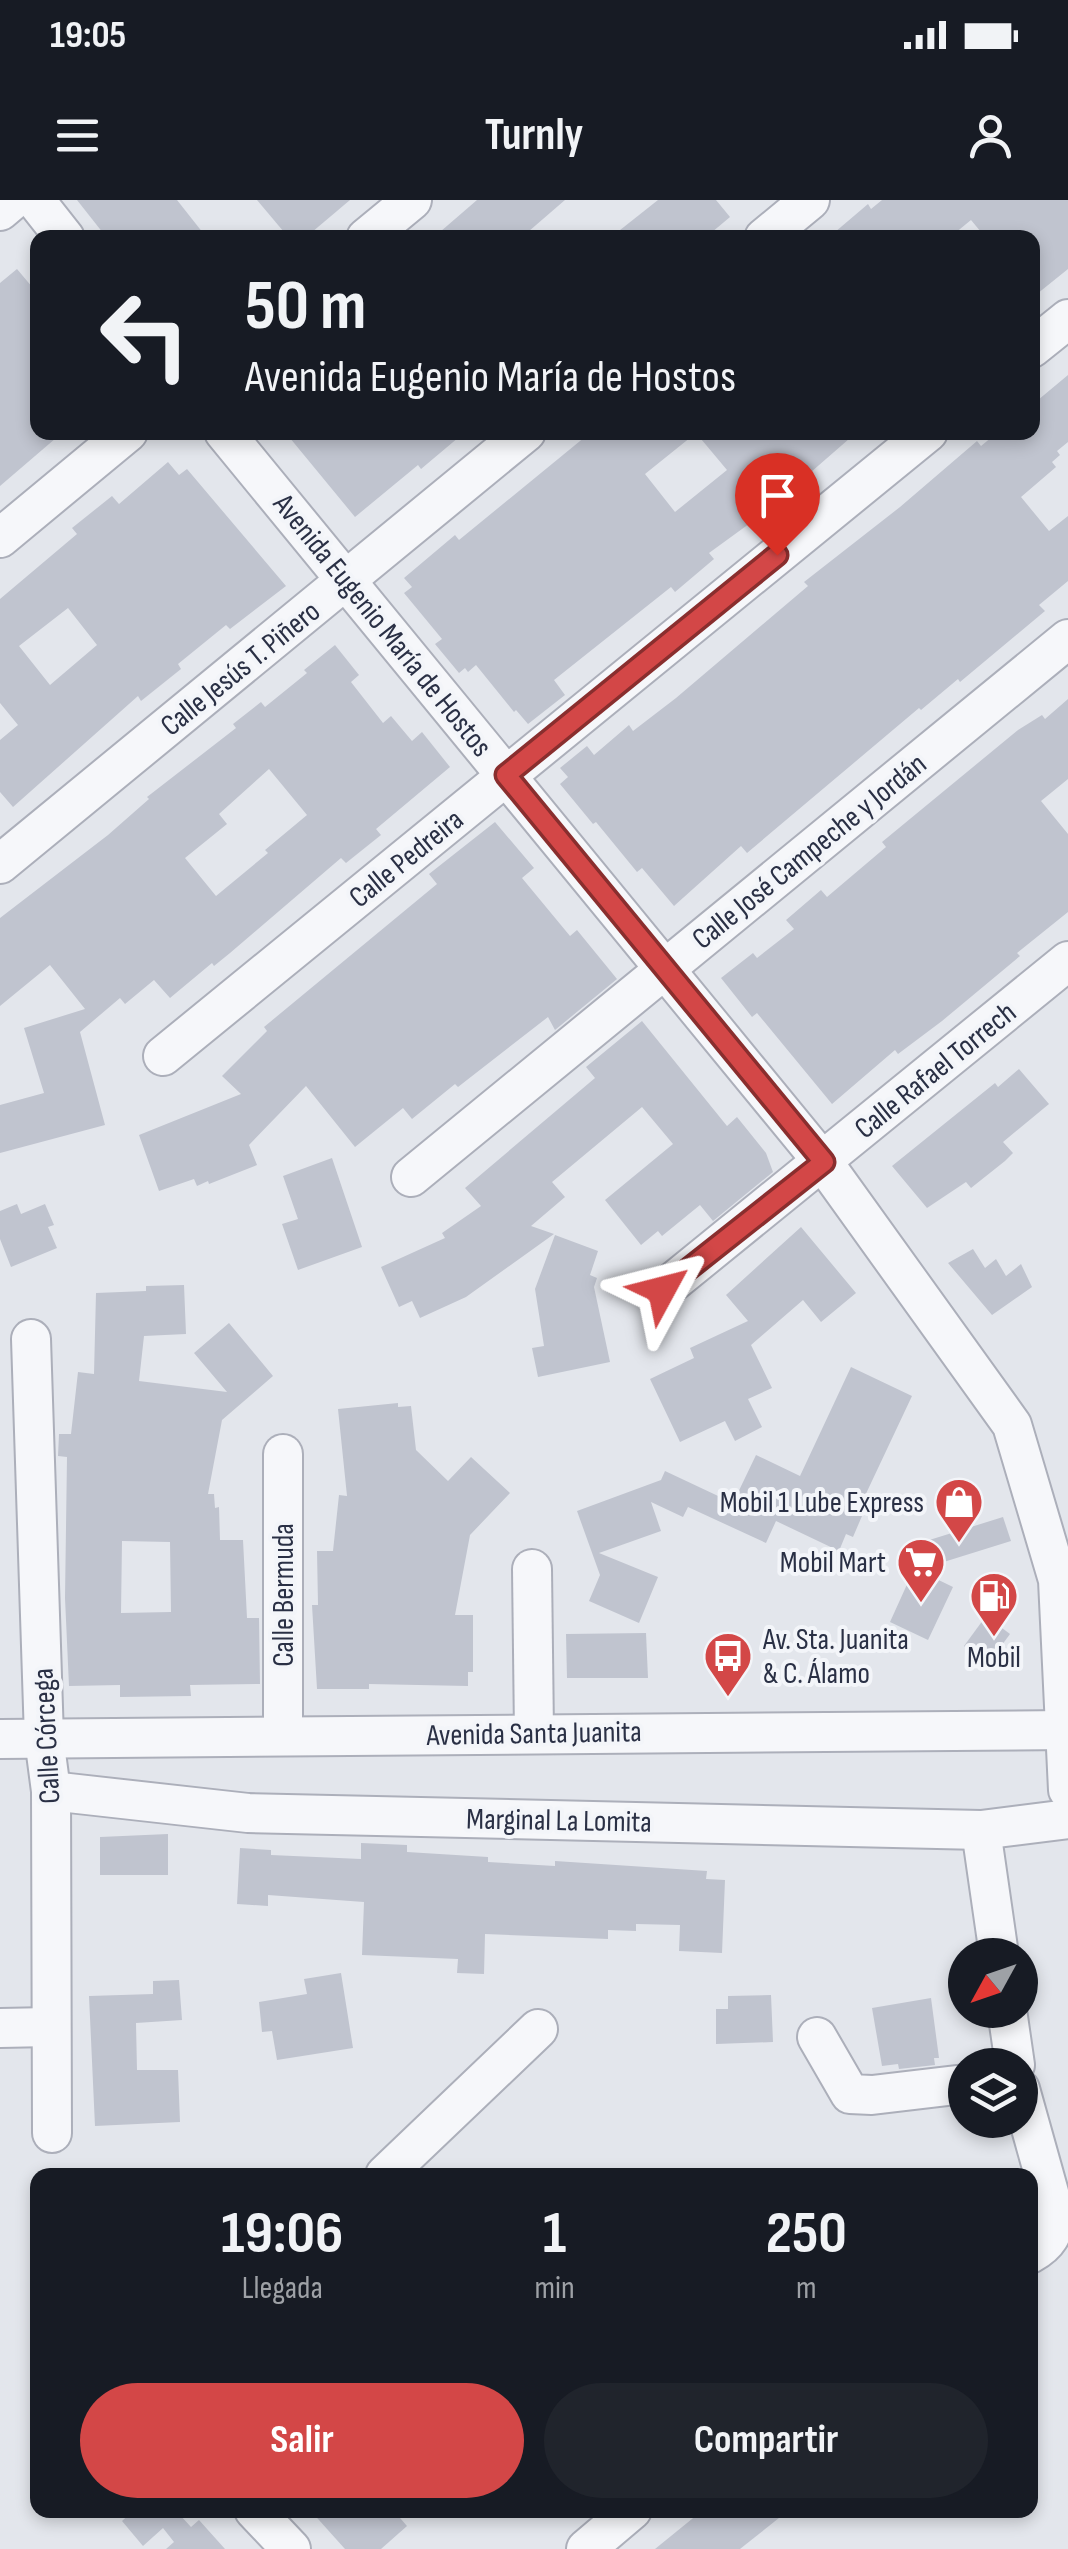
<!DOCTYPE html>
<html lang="es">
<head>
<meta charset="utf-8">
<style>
  :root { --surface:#171b24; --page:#20242c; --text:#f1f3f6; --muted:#9ea1a6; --accent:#d34747 }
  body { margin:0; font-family:"Sofia Sans Condensed",sans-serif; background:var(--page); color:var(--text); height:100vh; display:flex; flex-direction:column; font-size:38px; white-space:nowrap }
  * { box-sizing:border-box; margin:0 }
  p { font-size:32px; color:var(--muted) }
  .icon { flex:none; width:55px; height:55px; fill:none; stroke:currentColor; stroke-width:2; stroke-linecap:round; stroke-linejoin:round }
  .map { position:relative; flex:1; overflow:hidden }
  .drawer { position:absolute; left:30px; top:1968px; width:1008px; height:350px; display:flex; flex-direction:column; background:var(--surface); border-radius:20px; box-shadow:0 5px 15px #0003 }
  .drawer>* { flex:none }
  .banner { position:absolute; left:30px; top:30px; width:1010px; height:210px; border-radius:20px; box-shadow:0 5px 15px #0003; background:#171b24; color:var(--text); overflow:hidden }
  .needle { width:65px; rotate:230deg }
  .buttons { position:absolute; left:948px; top:1738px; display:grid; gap:20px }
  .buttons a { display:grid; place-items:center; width:90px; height:90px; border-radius:50%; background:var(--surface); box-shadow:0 5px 15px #0003; font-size:50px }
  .pin { position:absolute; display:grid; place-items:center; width:85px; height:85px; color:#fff; margin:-102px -42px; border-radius:50% 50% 50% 0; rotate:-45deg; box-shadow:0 0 10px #0007 }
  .pin .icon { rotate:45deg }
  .me { position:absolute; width:110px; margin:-55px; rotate:52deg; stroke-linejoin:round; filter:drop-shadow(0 0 8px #0008) }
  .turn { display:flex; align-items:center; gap:35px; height:210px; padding:0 50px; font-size:45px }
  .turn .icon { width:130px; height:130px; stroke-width:2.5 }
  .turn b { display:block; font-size:70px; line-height:85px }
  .eta { display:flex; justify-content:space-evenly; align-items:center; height:170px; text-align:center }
  .eta b { font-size:60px; font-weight:700; line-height:70px }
  .cta { display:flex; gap:20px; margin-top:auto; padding:20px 50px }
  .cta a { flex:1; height:115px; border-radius:60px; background:var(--accent); color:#fff; font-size:40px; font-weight:700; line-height:115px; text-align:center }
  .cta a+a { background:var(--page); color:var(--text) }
  .status { display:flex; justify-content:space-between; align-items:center; height:70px; padding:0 50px; background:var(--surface); direction:ltr }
  .status svg { height:28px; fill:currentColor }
  header { display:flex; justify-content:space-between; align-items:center; height:130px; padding:0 50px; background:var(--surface); font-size:45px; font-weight:700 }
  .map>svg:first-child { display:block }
</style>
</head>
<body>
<div class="status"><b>19:05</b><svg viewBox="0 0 49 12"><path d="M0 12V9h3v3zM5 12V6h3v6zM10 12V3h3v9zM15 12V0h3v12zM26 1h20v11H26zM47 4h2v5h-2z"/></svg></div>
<header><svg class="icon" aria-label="menu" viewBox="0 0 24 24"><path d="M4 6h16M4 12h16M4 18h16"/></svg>Turnly<svg class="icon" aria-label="person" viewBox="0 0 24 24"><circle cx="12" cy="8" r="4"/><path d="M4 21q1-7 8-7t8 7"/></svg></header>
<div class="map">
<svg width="1068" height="2349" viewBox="0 0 1068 2349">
  <rect width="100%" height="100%" fill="#e3e6ec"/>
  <g fill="#c0c4cf" fill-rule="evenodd">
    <polygon points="77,0 177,0 207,38 107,38"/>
    <polygon points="257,0 350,0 305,38 289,38"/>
    <polygon points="477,0 565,0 521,38 433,38"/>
    <polygon points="658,0 716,0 730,17 705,38 610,38"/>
    <polygon points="882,0 1068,0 1068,69 1032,98 1032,38 986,38 971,20 949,38 828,38 868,4 871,9"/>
    <polygon points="17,69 38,94 38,232 63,232 0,286 0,83"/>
    <polygon points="1068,175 1068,242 1057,251 1060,255 1052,262 1056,267 1021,297 1049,331 1068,316 1068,381 1039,405 1045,411 960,482 958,479 921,510 919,508 747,653 741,646 674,706 642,668 637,672 596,622 593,624 560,584 568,577 560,568 587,546 594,555 629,525 633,531 676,498 808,386 804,382 900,307 977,241 981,246 998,232 1032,232 1032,205"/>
    <polygon points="285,232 465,232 421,269 418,265 355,317"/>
    <path d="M591,232H857L764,313L709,353L714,359L675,392L671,387L554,480L565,495L528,524L516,510L514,512L476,465L468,472L465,468L459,473L435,444L442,439L404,393L412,387L404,378L455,335L459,340ZM696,233L727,270L675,312L645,274Z"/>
    <path d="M168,262L179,275L187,269L286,386L230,429L226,425L178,464L181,469L141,501L138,496L13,607L0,592V540L18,525L0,503V399L77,334L72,328L112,296L119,304ZM68,408L97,445L50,485L19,446Z"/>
    <path d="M335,445L359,475L351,482L383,523L391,516L412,541L422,532L450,567L376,629L381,635L346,663L341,658L230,753L214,766L212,763L170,798L154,780L125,804L120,798L80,832L105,925L0,953V905L44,893L24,828L85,809L50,765L0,806V718L108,635L149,599L147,597L236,528L233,524L261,502L265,507L307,473L304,470ZM269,569L307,615L265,650L268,653L216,696L185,658L227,624L219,614Z"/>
    <polygon points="1068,499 1068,579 1041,601 1068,634 1068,712 1017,753 1020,756 942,821 898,854 895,850 832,904 757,813 752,817 721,778 753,753 757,758 794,729 786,720 821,690 827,697 886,647 882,642 1018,530 1042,515 1045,519"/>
    <polygon points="495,622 534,668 522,678 570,736 577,730 617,779 555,830 548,817 458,887 455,884 412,919 403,908 355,947 306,886 249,945 257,965 209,984 208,981 197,986 194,979 159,991 139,935 241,894 222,876 267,831 264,827 437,684 429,674"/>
    <polygon points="642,821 727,926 737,917 766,953 773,972 713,1021 700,1005 662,1036 658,1031 641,1045 605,1000 673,944 642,907 552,982 565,997 531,1026 554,1034 466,1097 420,1118 412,1101 399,1107 381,1067 445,1038 442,1033 481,1006 465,988 595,878 586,867"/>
    <polygon points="1019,869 1049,904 1003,942 1013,953 1005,961 971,988 966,982 927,1008 892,966 995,883 998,887"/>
    <polygon points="332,958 362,1047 298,1070 282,1024 298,1019 283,976"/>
    <polygon points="17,1004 21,1014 45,1004 54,1025 48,1027 57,1048 11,1067 0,1039 0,1011"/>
    <polygon points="801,1027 856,1093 821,1122 803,1100 751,1145 772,1188 748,1199 762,1227 735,1241 725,1221 680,1242 650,1179 694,1158 690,1148 748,1121 726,1095"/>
    <polygon points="555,1035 598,1051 590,1075 597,1078 594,1087 610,1162 538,1177 532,1148 544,1146 535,1089"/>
    <polygon points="973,1049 985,1068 996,1059 1006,1076 1021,1064 1032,1087 992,1115 948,1063"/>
    <path d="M184,1085L186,1134L144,1136L139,1181L227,1192L194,1153L229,1123L273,1176L222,1220L208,1294H214L215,1308L219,1307L220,1340H243L247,1418H259L260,1484L190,1485L191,1496L120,1497V1485L69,1486L65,1398L67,1257L58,1256L59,1234H71L78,1172L94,1174L96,1093L146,1091V1086ZM122,1341L170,1342L171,1412L121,1413Z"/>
    <polygon points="851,1167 912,1196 863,1300 868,1302 853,1337 846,1334 839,1351 776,1321 766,1343 688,1307 683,1317 651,1302 661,1331 599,1353 658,1377 639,1423 589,1401 600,1375 577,1311 661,1280 665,1271 733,1303 756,1255 800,1276"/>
    <polygon points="398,1203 398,1207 411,1206 416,1250 448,1281 471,1257 510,1293 470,1335 455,1415 473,1415 473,1472 468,1472 468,1486 369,1484 369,1489 317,1489 312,1405 318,1405 317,1351 333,1351 339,1295 347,1296 338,1209"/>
    <polygon points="1003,1317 1011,1341 918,1370 953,1387 928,1440 890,1422 914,1369 907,1347"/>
    <polygon points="986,1416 1010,1434 988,1464 964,1446"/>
    <polygon points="646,1433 648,1478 567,1478 566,1434"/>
    <polygon points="168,1634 168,1675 100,1675 100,1637"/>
    <polygon points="361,1643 407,1645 407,1652 488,1657 488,1662 555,1666 555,1661 707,1671 706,1679 725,1680 722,1753 679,1751 680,1725 636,1724 636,1731 608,1730 608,1739 485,1734 484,1774 457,1773 458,1759 362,1755 364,1702 268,1695 268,1706 237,1704 240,1648 271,1650 271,1655 361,1659"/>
    <polygon points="341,1773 353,1848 277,1860 272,1831 262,1832 259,1802 307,1794 304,1779"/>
    <polygon points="179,1780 182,1820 136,1823 137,1870 178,1870 180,1922 95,1926 89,1796 153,1794 153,1781"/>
    <polygon points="771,1795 773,1842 716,1844 716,1809 728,1809 728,1796"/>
    <polygon points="931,1798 939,1858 934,1858 935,1865 899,1869 898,1864 882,1866 872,1808"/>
    <polygon points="134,2310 184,2310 179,2314 191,2327 199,2320 225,2349 166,2349 174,2342 163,2328 143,2346 122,2321"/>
    <polygon points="310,2310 393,2310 407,2326 381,2349 345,2349"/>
    <polygon points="703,2310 789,2310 740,2349 655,2349"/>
  </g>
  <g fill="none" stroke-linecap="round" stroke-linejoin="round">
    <g stroke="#acafba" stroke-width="42">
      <g id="minor">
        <polyline points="35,0 65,38"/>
        <polyline points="0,11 13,0"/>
        <polyline points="366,38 412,0"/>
        <polyline points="764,38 810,0"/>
        <polyline points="1032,148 1068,119"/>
        <polyline points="224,232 823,962 1012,1225 1058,1380 1068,1590"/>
        <polyline points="0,338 128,232"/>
        <polyline points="0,664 526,232"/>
        <polyline points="163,856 928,232"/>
        <polyline points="411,977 1068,439"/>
        <polyline points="662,1091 1068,761"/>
        <polyline points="31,1139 44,1538 51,1591 52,1933"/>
        <polyline points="532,1369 534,1533"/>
        <polyline points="283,1536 283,1254"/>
        <polyline points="0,1539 1068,1530"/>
        <polyline points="51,1591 248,1613 981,1630 1068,1619"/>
        <polyline points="981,1630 999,1755"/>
        <polyline points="1007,1810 1015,1865"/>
        <polyline points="0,1828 50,1827"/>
        <polyline points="817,1837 850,1894 872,1895 965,1884"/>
        <path d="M1020,1889L1055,2014C1054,2034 1048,2044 1030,2054"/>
        <polyline points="385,1975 538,1829"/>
        <polyline points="254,2310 291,2349"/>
        <polyline points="586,2349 632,2310"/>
      </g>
    </g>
    <use href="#minor" stroke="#f6f7fa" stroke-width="38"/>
  </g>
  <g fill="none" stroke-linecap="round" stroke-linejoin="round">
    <g stroke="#892e2e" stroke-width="25">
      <polyline id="route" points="662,1090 824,962 506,575 777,355"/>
    </g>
    <use href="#route" stroke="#d34747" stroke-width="18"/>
  </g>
  <defs>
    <g id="shop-pin" transform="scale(2.5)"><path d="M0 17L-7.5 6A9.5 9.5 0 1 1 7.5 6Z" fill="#d34747" stroke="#f3f5f9"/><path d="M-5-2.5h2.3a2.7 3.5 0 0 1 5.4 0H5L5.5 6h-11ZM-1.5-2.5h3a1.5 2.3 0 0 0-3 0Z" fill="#fff"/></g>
    <g id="supermarket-pin" transform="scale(2.5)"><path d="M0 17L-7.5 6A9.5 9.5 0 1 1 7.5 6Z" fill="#d34747" stroke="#f3f5f9"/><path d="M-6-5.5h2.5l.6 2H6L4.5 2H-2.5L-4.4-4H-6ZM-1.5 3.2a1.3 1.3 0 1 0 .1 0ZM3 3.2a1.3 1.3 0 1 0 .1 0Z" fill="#fff"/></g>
    <g id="fuel-pin" transform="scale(2.5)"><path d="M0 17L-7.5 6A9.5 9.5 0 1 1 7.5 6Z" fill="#d34747" stroke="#f3f5f9"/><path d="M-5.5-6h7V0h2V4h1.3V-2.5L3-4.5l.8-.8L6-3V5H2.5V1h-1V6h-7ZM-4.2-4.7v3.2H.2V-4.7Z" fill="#fff"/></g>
    <g id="bus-pin" transform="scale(2.5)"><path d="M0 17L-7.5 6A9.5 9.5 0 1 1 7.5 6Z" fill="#d34747" stroke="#f3f5f9"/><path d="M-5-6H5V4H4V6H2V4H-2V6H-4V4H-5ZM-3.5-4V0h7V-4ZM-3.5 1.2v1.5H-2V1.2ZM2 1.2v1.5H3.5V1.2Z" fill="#fff"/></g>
  </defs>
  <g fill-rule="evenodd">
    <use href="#shop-pin" x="959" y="1302"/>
    <use href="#supermarket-pin" x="921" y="1362"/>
    <use href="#fuel-pin" x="994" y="1396"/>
    <use href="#bus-pin" x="728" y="1456"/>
  </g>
  <g text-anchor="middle" stroke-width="8" stroke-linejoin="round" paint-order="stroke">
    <g font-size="30" fill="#2a3045" stroke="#f3f5f9">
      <text transform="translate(383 425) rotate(51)" y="10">Avenida Eugenio María de Hostos</text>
      <text transform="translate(240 468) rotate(-39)" y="10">Calle Jesús T. Piñero</text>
      <text transform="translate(809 651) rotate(-39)" y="10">Calle José Campeche y Jordán</text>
      <text transform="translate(406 658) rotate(-39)" y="10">Calle Pedreira</text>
      <text transform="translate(935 870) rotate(-39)" y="10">Calle Rafael Torrech</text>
      <text transform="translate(283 1395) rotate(-90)" y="10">Calle Bermuda</text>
      <text transform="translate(534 1533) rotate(-1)" y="10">Avenida Santa Juanita</text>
      <text transform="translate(46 1536) rotate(-93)" y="10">Calle Córcega</text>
      <text transform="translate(559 1620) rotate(1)" y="10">Marginal La Lomita</text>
    </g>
    <g font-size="30" fill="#2a3045" stroke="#f3f5f9" text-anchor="end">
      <text x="924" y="1312">Mobil 1 Lube Express</text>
      <text x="886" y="1372">Mobil Mart</text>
      <text x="763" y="1449" text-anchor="start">Av. Sta. Juanita<tspan x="763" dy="34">&amp; C. Álamo</tspan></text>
      <text x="994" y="1467" text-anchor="middle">Mobil</text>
    </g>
  </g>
</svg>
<div class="buttons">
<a><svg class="needle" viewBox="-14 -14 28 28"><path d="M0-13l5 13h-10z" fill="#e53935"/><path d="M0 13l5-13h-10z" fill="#9ea1a6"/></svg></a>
<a><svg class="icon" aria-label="layers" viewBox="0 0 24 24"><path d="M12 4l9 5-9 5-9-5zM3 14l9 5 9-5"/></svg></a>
</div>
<div class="pin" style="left:777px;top:355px;background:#d93025"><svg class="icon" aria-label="arrive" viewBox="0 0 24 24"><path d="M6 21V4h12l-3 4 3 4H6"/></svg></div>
<svg class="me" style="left:662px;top:1090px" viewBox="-20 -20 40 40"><path d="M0-17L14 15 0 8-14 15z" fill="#d34747" stroke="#fff" stroke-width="4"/></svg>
<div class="banner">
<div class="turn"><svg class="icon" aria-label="left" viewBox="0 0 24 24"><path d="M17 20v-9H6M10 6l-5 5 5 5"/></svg><div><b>50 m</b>Avenida Eugenio María de Hostos</div></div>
</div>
<section class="drawer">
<div class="eta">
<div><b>19:06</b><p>Llegada</p></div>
<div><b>1</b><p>min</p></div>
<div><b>250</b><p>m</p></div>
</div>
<div class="cta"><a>Salir</a><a>Compartir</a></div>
</section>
</div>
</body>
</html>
